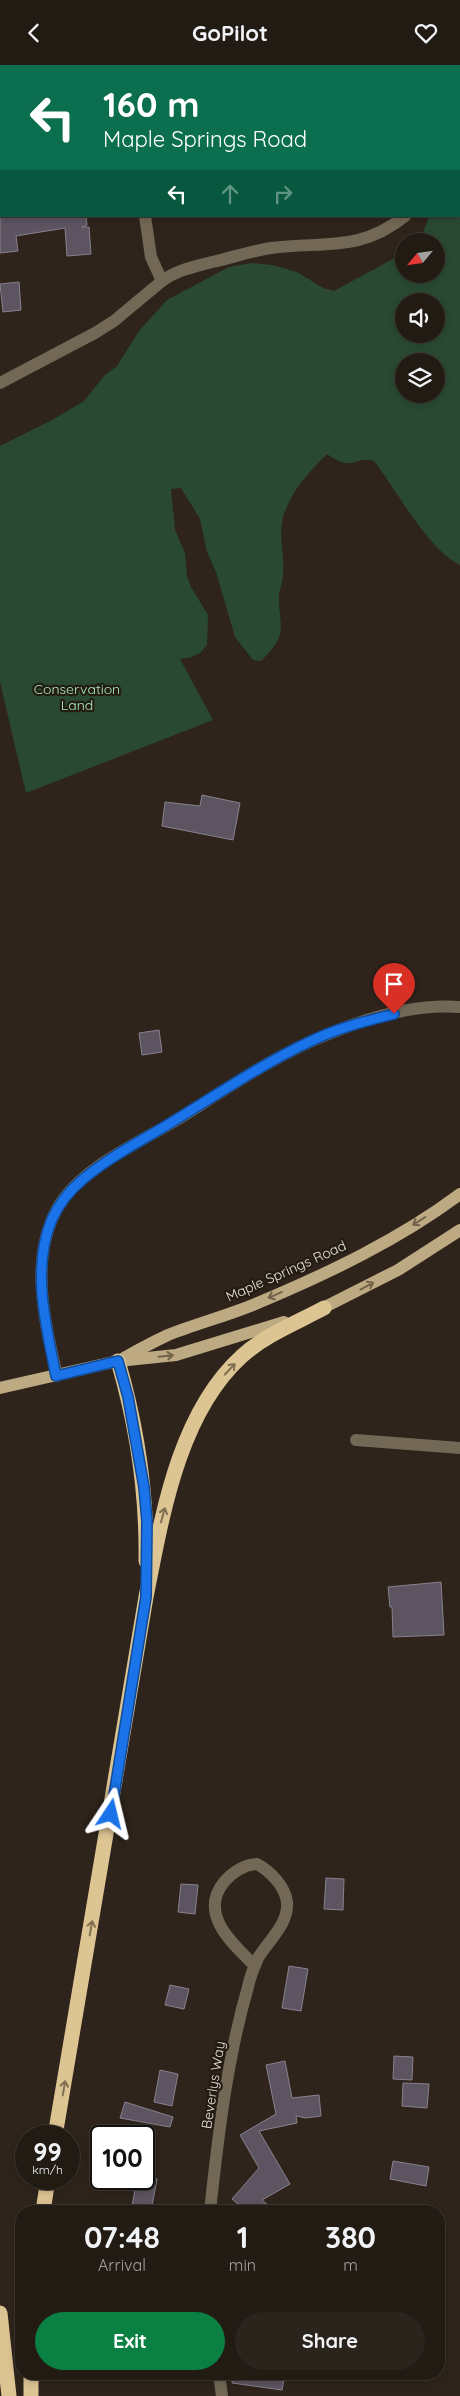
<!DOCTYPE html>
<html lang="en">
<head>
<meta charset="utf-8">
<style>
  :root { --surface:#221b14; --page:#2a241d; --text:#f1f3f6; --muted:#a2a1a0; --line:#3f3934; --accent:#0b8043 }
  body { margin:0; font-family:Quicksand,sans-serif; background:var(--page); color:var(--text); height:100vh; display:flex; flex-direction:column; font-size:19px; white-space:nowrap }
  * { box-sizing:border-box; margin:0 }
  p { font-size:16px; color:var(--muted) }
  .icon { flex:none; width:28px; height:28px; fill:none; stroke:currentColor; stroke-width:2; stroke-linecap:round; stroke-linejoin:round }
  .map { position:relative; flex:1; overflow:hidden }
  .panel { position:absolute; left:15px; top:2140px; width:430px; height:175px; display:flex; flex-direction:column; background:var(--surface); border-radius:20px; box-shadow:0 2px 8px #0003,0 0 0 1px var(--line) }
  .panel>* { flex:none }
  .top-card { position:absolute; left:0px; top:0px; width:460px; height:152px; box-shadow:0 2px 8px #0003,0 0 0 1px var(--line); background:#0b6e4f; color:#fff; overflow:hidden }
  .needle { width:32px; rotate:241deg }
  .controls { position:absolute; left:395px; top:168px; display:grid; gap:10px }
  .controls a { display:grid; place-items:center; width:50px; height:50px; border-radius:50%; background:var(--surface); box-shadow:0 2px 8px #0003,0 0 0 1px var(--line); font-size:25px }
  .speed { position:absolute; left:15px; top:2060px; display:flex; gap:10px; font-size:25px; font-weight:700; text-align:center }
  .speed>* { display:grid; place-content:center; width:65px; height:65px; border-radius:50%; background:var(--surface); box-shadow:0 2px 8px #0003,0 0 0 1px var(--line); line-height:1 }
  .speed small { font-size:12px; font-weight:400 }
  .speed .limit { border:2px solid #111; border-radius:8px; background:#fff; color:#111 }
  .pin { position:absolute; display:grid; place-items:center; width:42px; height:42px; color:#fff; margin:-51px -21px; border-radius:50% 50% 50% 0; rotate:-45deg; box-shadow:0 0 5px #0007 }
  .pin .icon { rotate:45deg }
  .me { position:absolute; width:55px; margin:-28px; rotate:10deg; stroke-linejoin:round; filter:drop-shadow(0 0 4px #0008) }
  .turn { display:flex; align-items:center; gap:18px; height:105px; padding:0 20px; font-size:22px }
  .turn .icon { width:65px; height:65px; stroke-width:2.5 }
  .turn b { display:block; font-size:35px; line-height:42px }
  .lanes { display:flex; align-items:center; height:48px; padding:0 20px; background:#0003; justify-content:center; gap:25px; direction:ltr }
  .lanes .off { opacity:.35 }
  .eta { display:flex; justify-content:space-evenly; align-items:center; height:85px; text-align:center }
  .eta b { font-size:30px; font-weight:700; line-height:35px }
  .action { display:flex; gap:10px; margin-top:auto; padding:10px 20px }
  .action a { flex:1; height:58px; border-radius:30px; background:var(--accent); color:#fff; font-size:20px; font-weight:700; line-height:58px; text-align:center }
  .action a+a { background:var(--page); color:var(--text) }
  header { display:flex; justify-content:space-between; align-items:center; height:65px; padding:0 20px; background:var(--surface); font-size:22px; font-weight:700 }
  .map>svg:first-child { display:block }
</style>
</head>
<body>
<header><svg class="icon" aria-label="back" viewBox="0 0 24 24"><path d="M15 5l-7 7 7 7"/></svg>GoPilot<svg class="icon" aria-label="heart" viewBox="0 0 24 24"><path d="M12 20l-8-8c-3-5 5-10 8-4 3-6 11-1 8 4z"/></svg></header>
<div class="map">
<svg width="460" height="2331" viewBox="0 0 460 2331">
  <rect width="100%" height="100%" fill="#2e241b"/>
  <path fill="#294932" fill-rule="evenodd" d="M460,89V500C428,485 396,424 374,396C351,391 354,408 327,389C308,408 291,426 283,452C278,471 285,491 283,510C283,517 280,523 279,529C278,563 291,567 261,596L253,595L235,572L216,507L207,487L200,454L181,423L171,424L175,465L185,488L187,511L191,522L208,550L207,580L200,588L192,592L180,594L213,655L26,728L0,617V381L52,355L84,336L105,310L117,301L139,266L167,235L229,202L251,198L272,200L297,207L323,223L334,226L404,188V209H436V176H420L429,151H459ZM404,236H436V269H404ZM404,296H436V329H404Z"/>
  <g fill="#5c5460" stroke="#89818e">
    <polygon points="0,151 86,151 87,160 82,162 89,162 91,189 67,191 65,163 16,171 18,186 0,188"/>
    <polygon points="19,217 21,245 3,247 0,219"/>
    <polygon points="202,730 240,738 233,775 162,761 165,737 200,741"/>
    <polygon points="159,965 162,987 142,990 139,968"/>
    <polygon points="441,1517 444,1570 393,1572 392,1542 390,1542 388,1522"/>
    <polygon points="326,1813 344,1814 343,1845 324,1844"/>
    <polygon points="181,1819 198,1820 195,1849 178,1847"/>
    <polygon points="289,1901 308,1904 301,1946 282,1943"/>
    <polygon points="170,1920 189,1924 184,1944 165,1940"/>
    <polygon points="394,1991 413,1992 412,2015 393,2014"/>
    <polygon points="285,1996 292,2033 319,2030 321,2051 306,2053 296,2051 297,2058 259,2066 290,2119 262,2135 275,2146 246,2146 232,2134 259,2103 240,2070 276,2049 266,2000"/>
    <polygon points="160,2005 178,2009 172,2041 154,2037"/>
    <polygon points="403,2018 429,2019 427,2043 402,2041"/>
    <polygon points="125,2037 173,2052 170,2062 120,2053"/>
    <polygon points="393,2096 429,2102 426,2121 390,2114"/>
    <polygon points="137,2114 157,2114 151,2146 131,2146"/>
    <polygon points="232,2309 285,2309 282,2325 232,2318"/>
  </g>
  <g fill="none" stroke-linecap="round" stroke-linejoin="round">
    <g stroke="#726855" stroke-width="12">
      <polyline points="459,72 460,71"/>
      <polyline points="0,126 1,126"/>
      <path d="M145,151L151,192L162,216C177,205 194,202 212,197C231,193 251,186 271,183C323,176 359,188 405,151"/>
      <polyline points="0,318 95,268 114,256 162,216"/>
      <path d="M57,1311C45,1257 29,1195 57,1144C79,1103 141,1077 180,1053C229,1022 277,989 331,968C370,952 418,939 460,942"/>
      <polyline points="356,1375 460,1383"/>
      <path d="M210,2146C218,2072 227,1994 248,1922C250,1912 254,1902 258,1893C268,1876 289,1859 287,1837C285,1821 270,1806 257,1799C243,1800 233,1807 224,1817C198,1849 233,1879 255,1901"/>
      <polyline points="219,2309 222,2331"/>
    </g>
    <g stroke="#beaa82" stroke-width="12">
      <polyline points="315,1247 398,1205 460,1165"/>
      <path d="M124,1293C138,1285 153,1277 168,1270C198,1258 230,1250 260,1237C329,1208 400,1174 460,1129"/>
      <polyline points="0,1323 118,1296 176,1290 284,1257"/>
    </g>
    <g stroke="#ddc493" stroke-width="15">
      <path d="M118,1296C137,1361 147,1427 146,1496"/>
      <path d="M55,2071L146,1532C162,1452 178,1349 242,1291C265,1270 296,1258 324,1243"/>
      <polyline points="43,2146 48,2114"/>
      <polyline points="0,2248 9,2331"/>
      <polyline points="31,2309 31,2331"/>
    </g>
  </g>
  <defs><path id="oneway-shaft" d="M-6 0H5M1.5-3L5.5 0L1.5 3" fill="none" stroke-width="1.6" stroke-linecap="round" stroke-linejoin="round" transform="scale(1.25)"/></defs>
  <g stroke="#71624a">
    <use href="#oneway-shaft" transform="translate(419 1156) rotate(148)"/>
    <use href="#oneway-shaft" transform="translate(367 1221) rotate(-28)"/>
    <use href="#oneway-shaft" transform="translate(275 1230) rotate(156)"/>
    <use href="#oneway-shaft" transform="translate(166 1291) rotate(-6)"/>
  </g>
  <g stroke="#807052">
    <use href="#oneway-shaft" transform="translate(230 1304) rotate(-47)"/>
    <use href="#oneway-shaft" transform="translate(163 1450) rotate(-74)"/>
    <use href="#oneway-shaft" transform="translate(91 1863) rotate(-80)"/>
    <use href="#oneway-shaft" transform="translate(64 2023) rotate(-80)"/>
  </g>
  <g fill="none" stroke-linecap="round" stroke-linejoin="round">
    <g stroke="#114b97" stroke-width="12">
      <path id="route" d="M111,1749L146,1532L147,1456L144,1422L128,1332L118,1296L56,1311C46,1260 31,1204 52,1154C59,1139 69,1126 82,1115C110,1091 145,1074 177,1054C221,1027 264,998 311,976C338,963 366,956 394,949"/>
    </g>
    <use href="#route" stroke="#1a73e8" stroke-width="9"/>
  </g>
  <g text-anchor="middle" stroke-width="4.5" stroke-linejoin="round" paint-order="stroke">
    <g font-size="14" fill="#a7edb9" stroke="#241b12">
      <text x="77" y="629">Conservation<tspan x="77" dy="16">Land</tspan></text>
    </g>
    <g font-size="14" fill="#e7e1db" stroke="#241b12">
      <text transform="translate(286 1206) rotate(-24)" y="5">Maple Springs Road</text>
      <text transform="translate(213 2020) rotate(-81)" y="5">Beverlys Way</text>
    </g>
  </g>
</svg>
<div class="controls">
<a><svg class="needle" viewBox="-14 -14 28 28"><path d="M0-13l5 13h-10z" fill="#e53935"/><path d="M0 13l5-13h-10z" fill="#a2a1a0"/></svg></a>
<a><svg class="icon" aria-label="sound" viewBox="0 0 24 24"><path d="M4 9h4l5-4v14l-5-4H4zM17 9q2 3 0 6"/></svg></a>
<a><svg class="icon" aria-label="layers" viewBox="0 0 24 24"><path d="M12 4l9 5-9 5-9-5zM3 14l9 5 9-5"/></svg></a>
</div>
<div class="speed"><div>99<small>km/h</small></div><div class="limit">100</div></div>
<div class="pin" style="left:394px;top:949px;background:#d93025"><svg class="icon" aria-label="arrive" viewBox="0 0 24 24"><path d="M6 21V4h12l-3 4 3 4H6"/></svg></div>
<svg class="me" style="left:111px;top:1749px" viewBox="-20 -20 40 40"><path d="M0-17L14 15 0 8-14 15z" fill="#1a73e8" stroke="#fff" stroke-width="4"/></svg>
<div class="top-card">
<div class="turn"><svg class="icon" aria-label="left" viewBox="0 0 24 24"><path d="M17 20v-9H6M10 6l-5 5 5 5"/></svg><div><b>160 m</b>Maple Springs Road</div></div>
<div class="lanes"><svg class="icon" aria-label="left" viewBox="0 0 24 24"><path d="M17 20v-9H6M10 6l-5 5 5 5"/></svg><svg class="icon off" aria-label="ahead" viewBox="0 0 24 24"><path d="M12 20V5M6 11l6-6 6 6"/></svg><svg class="icon off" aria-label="right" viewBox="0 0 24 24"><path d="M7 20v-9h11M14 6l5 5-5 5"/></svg></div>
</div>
<section class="panel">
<div class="eta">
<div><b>07:48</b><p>Arrival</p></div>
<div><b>1</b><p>min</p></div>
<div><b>380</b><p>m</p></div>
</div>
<div class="action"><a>Exit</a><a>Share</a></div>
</section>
</div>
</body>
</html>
